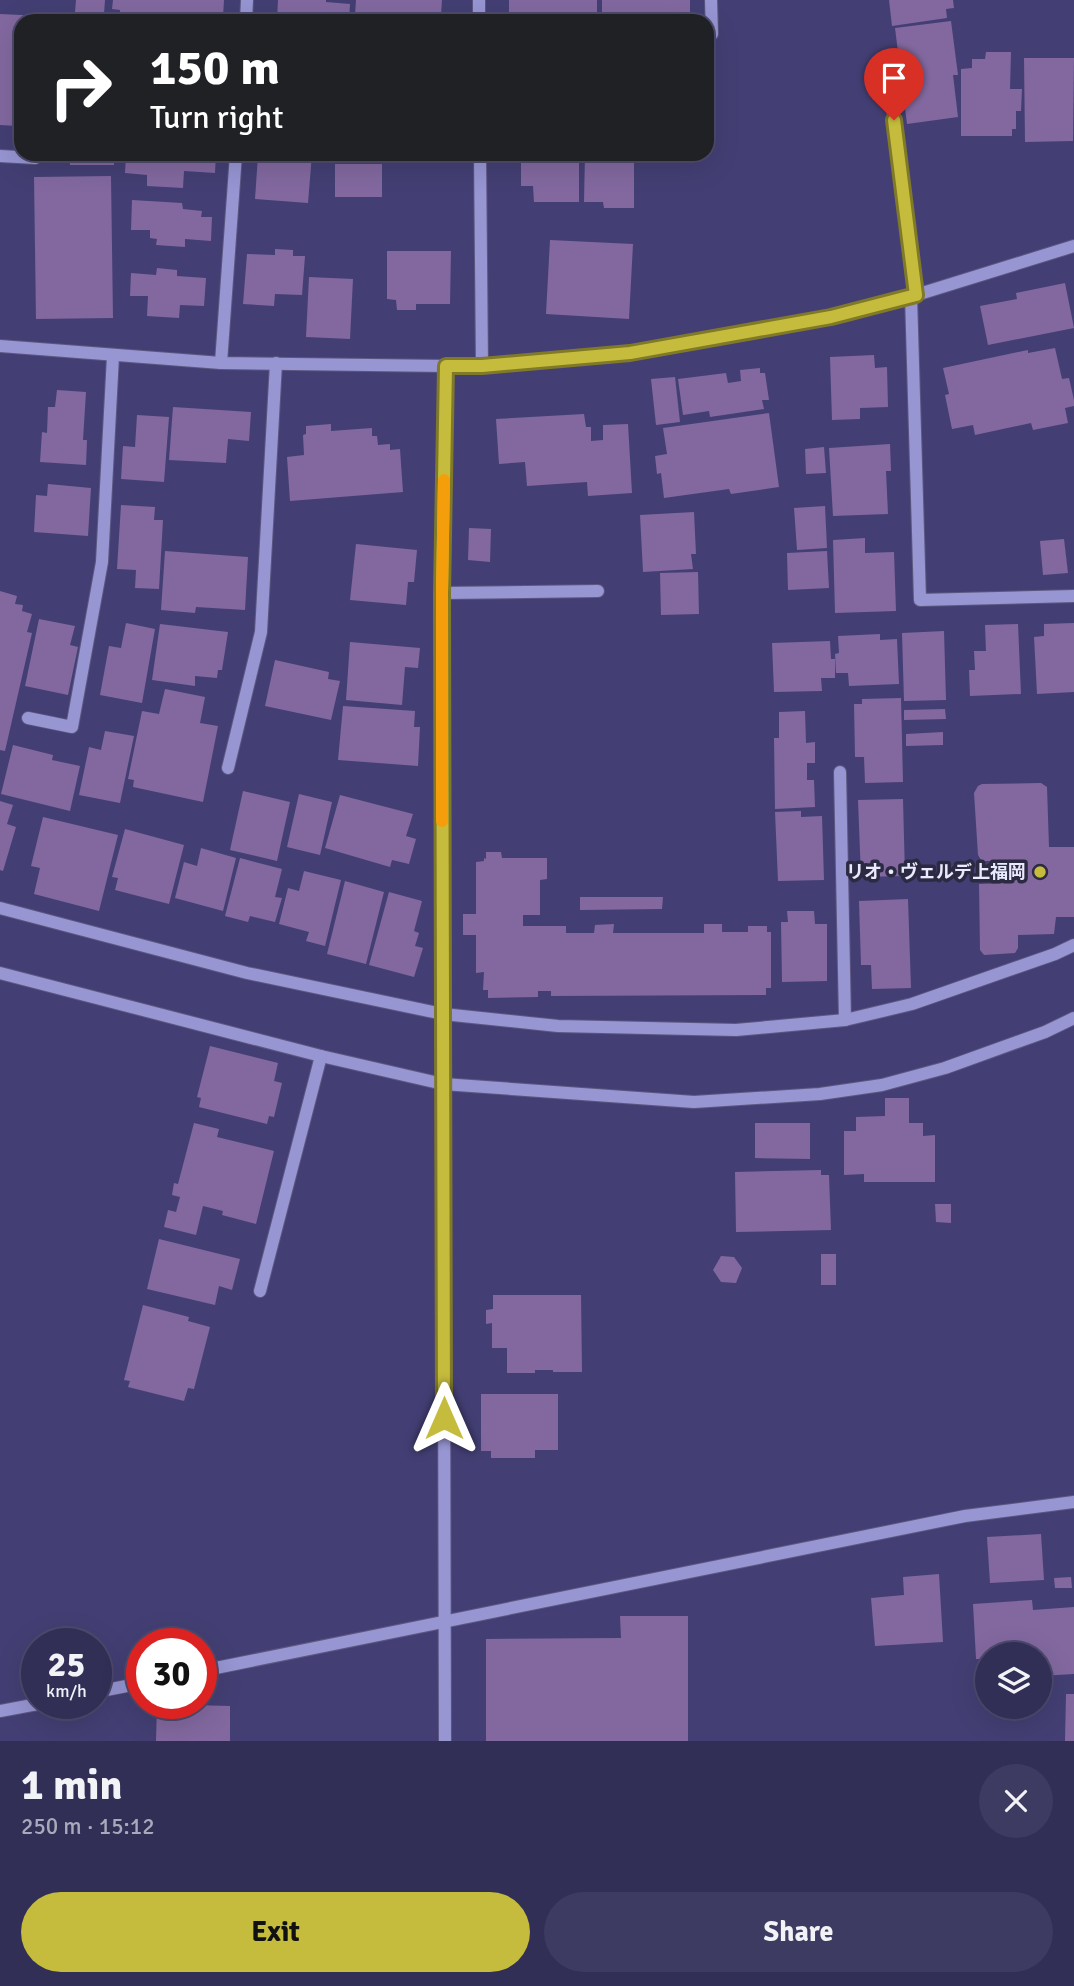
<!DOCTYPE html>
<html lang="en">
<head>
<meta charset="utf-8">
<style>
  :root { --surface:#322f57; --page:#3d3b61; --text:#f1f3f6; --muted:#a8a9ba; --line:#4d4a6d; --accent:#c5bc3d }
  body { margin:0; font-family:Signika,"Noto Sans JP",sans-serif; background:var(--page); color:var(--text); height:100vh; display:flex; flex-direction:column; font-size:26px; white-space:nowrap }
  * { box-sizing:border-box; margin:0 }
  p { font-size:23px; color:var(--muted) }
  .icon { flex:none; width:38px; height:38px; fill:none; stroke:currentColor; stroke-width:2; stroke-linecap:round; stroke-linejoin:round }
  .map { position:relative; height:1741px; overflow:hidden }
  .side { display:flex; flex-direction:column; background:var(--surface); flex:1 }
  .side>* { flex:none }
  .hud { position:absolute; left:14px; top:14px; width:700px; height:147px; border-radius:21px; box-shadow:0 7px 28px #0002,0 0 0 2px var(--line); background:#202124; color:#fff; overflow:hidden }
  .buttons { position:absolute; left:975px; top:1642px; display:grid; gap:14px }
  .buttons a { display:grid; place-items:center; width:77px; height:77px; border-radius:50%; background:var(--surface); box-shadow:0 7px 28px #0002,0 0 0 2px var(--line); font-size:35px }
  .speed { position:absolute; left:21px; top:1628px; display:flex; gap:14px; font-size:35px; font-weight:700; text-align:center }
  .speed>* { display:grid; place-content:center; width:91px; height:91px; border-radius:50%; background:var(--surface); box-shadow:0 7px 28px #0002,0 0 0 2px var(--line); line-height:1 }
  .speed small { font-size:18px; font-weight:400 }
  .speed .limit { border:10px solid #d22; background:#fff; color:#111 }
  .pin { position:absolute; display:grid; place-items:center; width:60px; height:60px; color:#fff; margin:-72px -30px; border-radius:50% 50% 50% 0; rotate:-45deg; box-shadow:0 0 7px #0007 }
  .pin .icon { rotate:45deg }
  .me { position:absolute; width:77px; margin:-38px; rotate:0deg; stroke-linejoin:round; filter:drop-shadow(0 0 5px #0008) }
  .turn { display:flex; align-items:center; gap:24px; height:147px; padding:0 21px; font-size:32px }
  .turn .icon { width:91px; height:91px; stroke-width:2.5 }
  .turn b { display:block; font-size:49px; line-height:60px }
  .round { display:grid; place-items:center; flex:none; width:74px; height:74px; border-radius:37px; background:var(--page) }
  .head { display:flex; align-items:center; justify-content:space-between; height:119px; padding:0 21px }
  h1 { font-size:42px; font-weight:700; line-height:52px }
  .cta { display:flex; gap:14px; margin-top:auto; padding:14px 21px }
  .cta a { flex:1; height:80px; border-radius:42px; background:var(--accent); color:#111; font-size:28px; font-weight:700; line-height:80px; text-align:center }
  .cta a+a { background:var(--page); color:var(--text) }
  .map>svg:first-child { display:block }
</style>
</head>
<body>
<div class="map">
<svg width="1074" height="1741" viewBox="0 0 1074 1741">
  <rect width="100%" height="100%" fill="#433f74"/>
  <g fill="#82689f">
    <polygon points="76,0 105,0 104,14 75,12"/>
    <polygon points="113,0 224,0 223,17 176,14 175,19 120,15 120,10 112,9"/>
    <polygon points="278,0 326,0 326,2 350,4 349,21 277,20"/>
    <polygon points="356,0 442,0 441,15 404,13 404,21 373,21 373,16 355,15"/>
    <rect x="509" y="0" width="88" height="21"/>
    <rect x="602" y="0" width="88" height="21"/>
    <polygon points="889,0 953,0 954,8 946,9 947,18 892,26"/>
    <polygon points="0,14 43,16 43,21 21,21 21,102 18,102 17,126 0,125"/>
    <polygon points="106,17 107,21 77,21 77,18"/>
    <polygon points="951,21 958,75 953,75 958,117 907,124 895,28"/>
    <polygon points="986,52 1011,52 1010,89 1022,89 1021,111 1016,111 1016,129 1012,129 1012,136 961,136 961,69 972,68 972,59 985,59"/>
    <polygon points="1024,58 1074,58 1073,141 1025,142"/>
    <polygon points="69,154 114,154 114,165 70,165"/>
    <polygon points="126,154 216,154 215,173 184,171 183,188 147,186 147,175 125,173"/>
    <polygon points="268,154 312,154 308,203 255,199 258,155 268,156"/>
    <polygon points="521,154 561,154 562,161 579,161 579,202 534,202 533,186 521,186"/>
    <polygon points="585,154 634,154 634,208 604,208 603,202 584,202"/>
    <rect x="335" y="164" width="47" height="33"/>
    <polygon points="111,176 113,318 36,319 34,177"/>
    <polygon points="132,200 182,203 183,209 202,211 201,217 212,217 211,241 185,239 185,247 156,245 157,239 150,238 150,230 131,230"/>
    <polygon points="550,240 633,244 629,319 546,314"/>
    <polygon points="275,249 293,250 293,256 305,256 302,295 275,294 274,306 243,304 247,254 275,255"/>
    <polygon points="387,251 451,251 450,304 416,304 416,310 397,310 396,300 387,299"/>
    <polygon points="157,268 177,270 177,276 206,278 204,306 180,305 179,318 147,316 148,296 130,296 131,273 156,275"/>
    <polygon points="309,277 353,279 350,339 306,337"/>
    <polygon points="1065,283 1074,328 988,345 980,306 1017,299 1016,293"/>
    <polygon points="1055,348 1062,379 1069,378 1074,400 1074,406 1065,408 1068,423 1033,430 1031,423 975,435 973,425 952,429 945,395 949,394 943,368 1028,350 1028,353"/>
    <polygon points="874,355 875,368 887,367 888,407 860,408 860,419 832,420 830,357"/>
    <polygon points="760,368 760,373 765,373 769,400 762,400 764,409 710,417 709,411 683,415 678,379 726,373 728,383 741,381 740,370"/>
    <polygon points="675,377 680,422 656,425 651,379"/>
    <polygon points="57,390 86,392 83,440 87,440 86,465 40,462 42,432 47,433 48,407 55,407"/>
    <polygon points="173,407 251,412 249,441 228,439 226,463 169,460"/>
    <polygon points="769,413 779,487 731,494 729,489 664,498 661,473 657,474 655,456 667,454 663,428"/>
    <polygon points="584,414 586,427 591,427 591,441 603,440 603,425 628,424 632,493 588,496 587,482 527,486 525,462 499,464 496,419"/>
    <polygon points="137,415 169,417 164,482 121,479 123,446 135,447"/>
    <polygon points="331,424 331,431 372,428 372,436 377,436 378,445 390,444 390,450 400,449 403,492 290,501 287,457 304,455 303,435 306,434 306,426"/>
    <polygon points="890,444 891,471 886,471 888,514 833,516 829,448"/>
    <polygon points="824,447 826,473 806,474 805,449"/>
    <polygon points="48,484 91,488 88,536 34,532 36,495 47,496"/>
    <polygon points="121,505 155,507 154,520 163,520 159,589 135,588 136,570 117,569"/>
    <polygon points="825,506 827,548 797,550 794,508"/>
    <polygon points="694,512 696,554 691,554 693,569 643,572 640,515"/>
    <polygon points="469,528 491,529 490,562 468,560"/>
    <polygon points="865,538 865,553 894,552 896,611 835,613 833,540"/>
    <polygon points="1064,539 1068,573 1043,575 1040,541"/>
    <polygon points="356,544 417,550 414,582 408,582 406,605 350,600"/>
    <polygon points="165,551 248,557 245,610 196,607 195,613 161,610"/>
    <polygon points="827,551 829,588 788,590 787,553"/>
    <polygon points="698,572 699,614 661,615 660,573"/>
    <polygon points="0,591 17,596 15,604 23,605 22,611 32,614 27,632 32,633 5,751 0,750"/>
    <polygon points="39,619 75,626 70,645 78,647 68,695 25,686"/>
    <polygon points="126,623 155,629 142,703 100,695 109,646 121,648"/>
    <polygon points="1074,623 1074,692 1037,694 1034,637 1044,636 1044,624"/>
    <polygon points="160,624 228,632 222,670 218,670 217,678 195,676 195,686 152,680"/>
    <polygon points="1018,624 1021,694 970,696 969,670 975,670 974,651 986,651 985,625"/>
    <polygon points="944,631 946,700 904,701 902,633"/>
    <polygon points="880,634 880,640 897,639 899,684 849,686 848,673 836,673 835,654 839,653 838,636"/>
    <polygon points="830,641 831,659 835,659 835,678 821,678 822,691 774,692 772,643"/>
    <polygon points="350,642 420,648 418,668 405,667 402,705 346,700"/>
    <polygon points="275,660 329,672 328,679 340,681 331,720 265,706"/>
    <polygon points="165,689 205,697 200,723 218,726 203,802 133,787 134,780 128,779 142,711 159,714"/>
    <polygon points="901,698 903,782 865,783 864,757 855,757 854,704 862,704 862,699"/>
    <polygon points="343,706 415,711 414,727 420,727 418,766 338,760"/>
    <polygon points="945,709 946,719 904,720 904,710"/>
    <polygon points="805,711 806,743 815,742 815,763 807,763 807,780 814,780 815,807 775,809 774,738 779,738 779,712"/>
    <polygon points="105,731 134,736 120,803 79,795 89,747 101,750"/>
    <polygon points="943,732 943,745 906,746 906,734"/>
    <polygon points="13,745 53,755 52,760 80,766 70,811 1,794"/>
    <polygon points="1041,783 1047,787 1049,847 1074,847 1074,917 1056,917 1054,934 1018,935 1018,948 1015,953 984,955 980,950 979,884 1006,883 1006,861 984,861 981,860 978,855 974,793 978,786 982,784"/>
    <polygon points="243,791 290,802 277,861 230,850"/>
    <polygon points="299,794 332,802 320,855 287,847"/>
    <polygon points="340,795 413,814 406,836 416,839 409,864 392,860 390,867 325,848"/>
    <polygon points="903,799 905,876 861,877 858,800"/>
    <polygon points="0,801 13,805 7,824 16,827 3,871 0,870"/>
    <polygon points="801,811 801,817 822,816 824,880 778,881 775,812"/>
    <polygon points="43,817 118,835 99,911 34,894 40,868 31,866"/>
    <polygon points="125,829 184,845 169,904 115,890 118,878 112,877"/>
    <polygon points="201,848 236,858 223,911 175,898 184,862 197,866"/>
    <polygon points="486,852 501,852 502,858 547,858 547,879 540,880 540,915 523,915 523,926 566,926 566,933 594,933 595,925 614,924 613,933 704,933 704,924 722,924 722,932 748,932 748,926 767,926 767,932 771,932 771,988 766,988 766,995 551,996 551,991 538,991 538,997 488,998 488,990 483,990 484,972 476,973 476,935 463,935 463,914 476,914 476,862 484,861 484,858 486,859"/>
    <polygon points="240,858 282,869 275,897 282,898 275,922 250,916 248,922 225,916"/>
    <polygon points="304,871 341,880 325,946 306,941 309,932 279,924 288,888 299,891"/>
    <polygon points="345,881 384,892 366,964 327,954"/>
    <polygon points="389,892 422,901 414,931 419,933 415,946 423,948 414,977 369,965"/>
    <polygon points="580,897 663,897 662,909 580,910"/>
    <polygon points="908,899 911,988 872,989 871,965 861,965 859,901"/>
    <polygon points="787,911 814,911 815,924 827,924 827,981 782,982 781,922 788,922"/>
    <polygon points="210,1046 278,1063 274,1081 282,1083 274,1117 269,1116 267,1124 199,1107 201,1098 197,1097"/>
    <polygon points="885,1098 909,1098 909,1123 923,1123 923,1136 935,1135 935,1182 864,1182 864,1174 844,1175 844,1131 856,1131 856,1117 885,1116"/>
    <polygon points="194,1123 219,1129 217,1137 274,1151 256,1224 222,1215 223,1211 203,1206 196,1235 164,1227 168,1210 176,1212 180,1197 172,1195 174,1183 178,1184"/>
    <polygon points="755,1123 810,1123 810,1159 755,1158"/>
    <polygon points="821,1170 821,1175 829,1175 831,1230 736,1232 735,1172"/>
    <polygon points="935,1204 951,1204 951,1223 936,1222"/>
    <polygon points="159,1239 240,1259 232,1290 219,1286 215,1305 147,1289"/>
    <rect x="821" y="1254" width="15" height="31"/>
    <polygon points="721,1256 734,1257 742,1268 736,1283 721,1282 713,1270"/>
    <polygon points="493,1295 581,1295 582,1372 553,1372 553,1370 535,1370 535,1373 507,1373 507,1348 492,1348 492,1323 486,1324 486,1310 493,1309"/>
    <polygon points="143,1305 189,1317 188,1321 210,1327 194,1389 188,1388 184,1401 128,1387 130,1381 124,1380"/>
    <polygon points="481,1394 558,1394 558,1450 535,1450 535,1458 491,1458 491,1451 481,1451"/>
    <polygon points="1041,1534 1044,1580 990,1583 987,1537"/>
    <polygon points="939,1574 943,1642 875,1646 871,1598 904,1595 903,1577"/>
    <polygon points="1071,1577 1072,1588 1055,1588 1054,1578"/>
    <polygon points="1032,1600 1033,1610 1074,1607 1074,1674 1040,1676 1040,1654 987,1654 987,1659 976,1659 973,1604"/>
    <polygon points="620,1616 688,1616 688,1741 486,1741 486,1639 621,1638"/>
    <polygon points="1066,1694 1074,1694 1074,1741 1065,1741"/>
    <polygon points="157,1704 230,1706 230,1741 156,1741"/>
  </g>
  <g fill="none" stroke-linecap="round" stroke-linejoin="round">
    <g stroke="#5c5781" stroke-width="14">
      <g id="minor">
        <polyline points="479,0 479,21"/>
        <polyline points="711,0 712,34"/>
        <polyline points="246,21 247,0"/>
        <polyline points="888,70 916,295"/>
        <polyline points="480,154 482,366"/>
        <polyline points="0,156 35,158"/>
        <polyline points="911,296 920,600 1074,596"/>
        <polyline points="0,346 221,363 446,366 482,366 630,353 831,317 916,295 1074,246"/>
        <polyline points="221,363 236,154"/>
        <polyline points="442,593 598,591"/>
        <polyline points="28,718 72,727 102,562 113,356"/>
        <polyline points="228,768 261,632 276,363"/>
        <polyline points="840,772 845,1020"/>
        <polyline points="0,908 247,973 443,1014 558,1026 736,1030 845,1020 912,1004 1055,954 1074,945"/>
        <polyline points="0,973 321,1056 443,1084 694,1102 820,1094 882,1085 945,1068 1045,1032 1074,1018"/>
        <polyline points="260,1291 321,1056"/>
        <polyline points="201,1671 965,1516 1074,1502"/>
        <polyline points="96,1692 142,1683"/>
        <polyline points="0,1711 43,1703"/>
        <polyline points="445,1741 442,593 446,366"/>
      </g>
    </g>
    <use href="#minor" stroke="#9795d2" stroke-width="12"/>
  </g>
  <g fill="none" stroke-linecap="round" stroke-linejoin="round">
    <g stroke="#807a28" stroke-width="18">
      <polyline id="route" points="444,1418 442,593 446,366 482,366 630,353 831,317 916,295 894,120"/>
    </g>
    <use href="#route" stroke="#c5bc3d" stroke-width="12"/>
    <polyline stroke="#f59e0b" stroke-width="12" points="442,821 442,593 444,480"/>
  </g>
  <circle fill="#c5bc3d" stroke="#2b2a42" stroke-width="2.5" cx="1040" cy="872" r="7"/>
  <g text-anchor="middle" stroke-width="7" stroke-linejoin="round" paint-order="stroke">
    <g font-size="18" font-weight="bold" fill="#e9eafd" stroke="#2b2a42" text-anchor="end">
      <text x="1026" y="878">リオ・ヴェルデ上福岡</text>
    </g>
  </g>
</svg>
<div class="buttons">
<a><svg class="icon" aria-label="layers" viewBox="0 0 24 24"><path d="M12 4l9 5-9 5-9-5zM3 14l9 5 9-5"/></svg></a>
</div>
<div class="speed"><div>25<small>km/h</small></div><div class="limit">30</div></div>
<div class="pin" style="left:894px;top:120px;background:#d93025"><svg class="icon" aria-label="arrive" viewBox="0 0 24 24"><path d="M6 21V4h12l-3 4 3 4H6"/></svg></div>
<svg class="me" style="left:444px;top:1418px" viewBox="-20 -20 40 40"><path d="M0-17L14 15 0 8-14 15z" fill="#c5bc3d" stroke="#fff" stroke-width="4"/></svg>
<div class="hud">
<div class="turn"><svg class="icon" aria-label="right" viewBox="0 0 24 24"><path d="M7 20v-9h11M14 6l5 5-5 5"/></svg><div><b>150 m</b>Turn right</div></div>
</div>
</div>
<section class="side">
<div class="head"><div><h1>1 min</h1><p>250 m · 15:12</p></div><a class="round"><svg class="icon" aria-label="close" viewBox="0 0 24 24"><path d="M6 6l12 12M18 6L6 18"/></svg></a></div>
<div class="cta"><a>Exit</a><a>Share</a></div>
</section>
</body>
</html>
